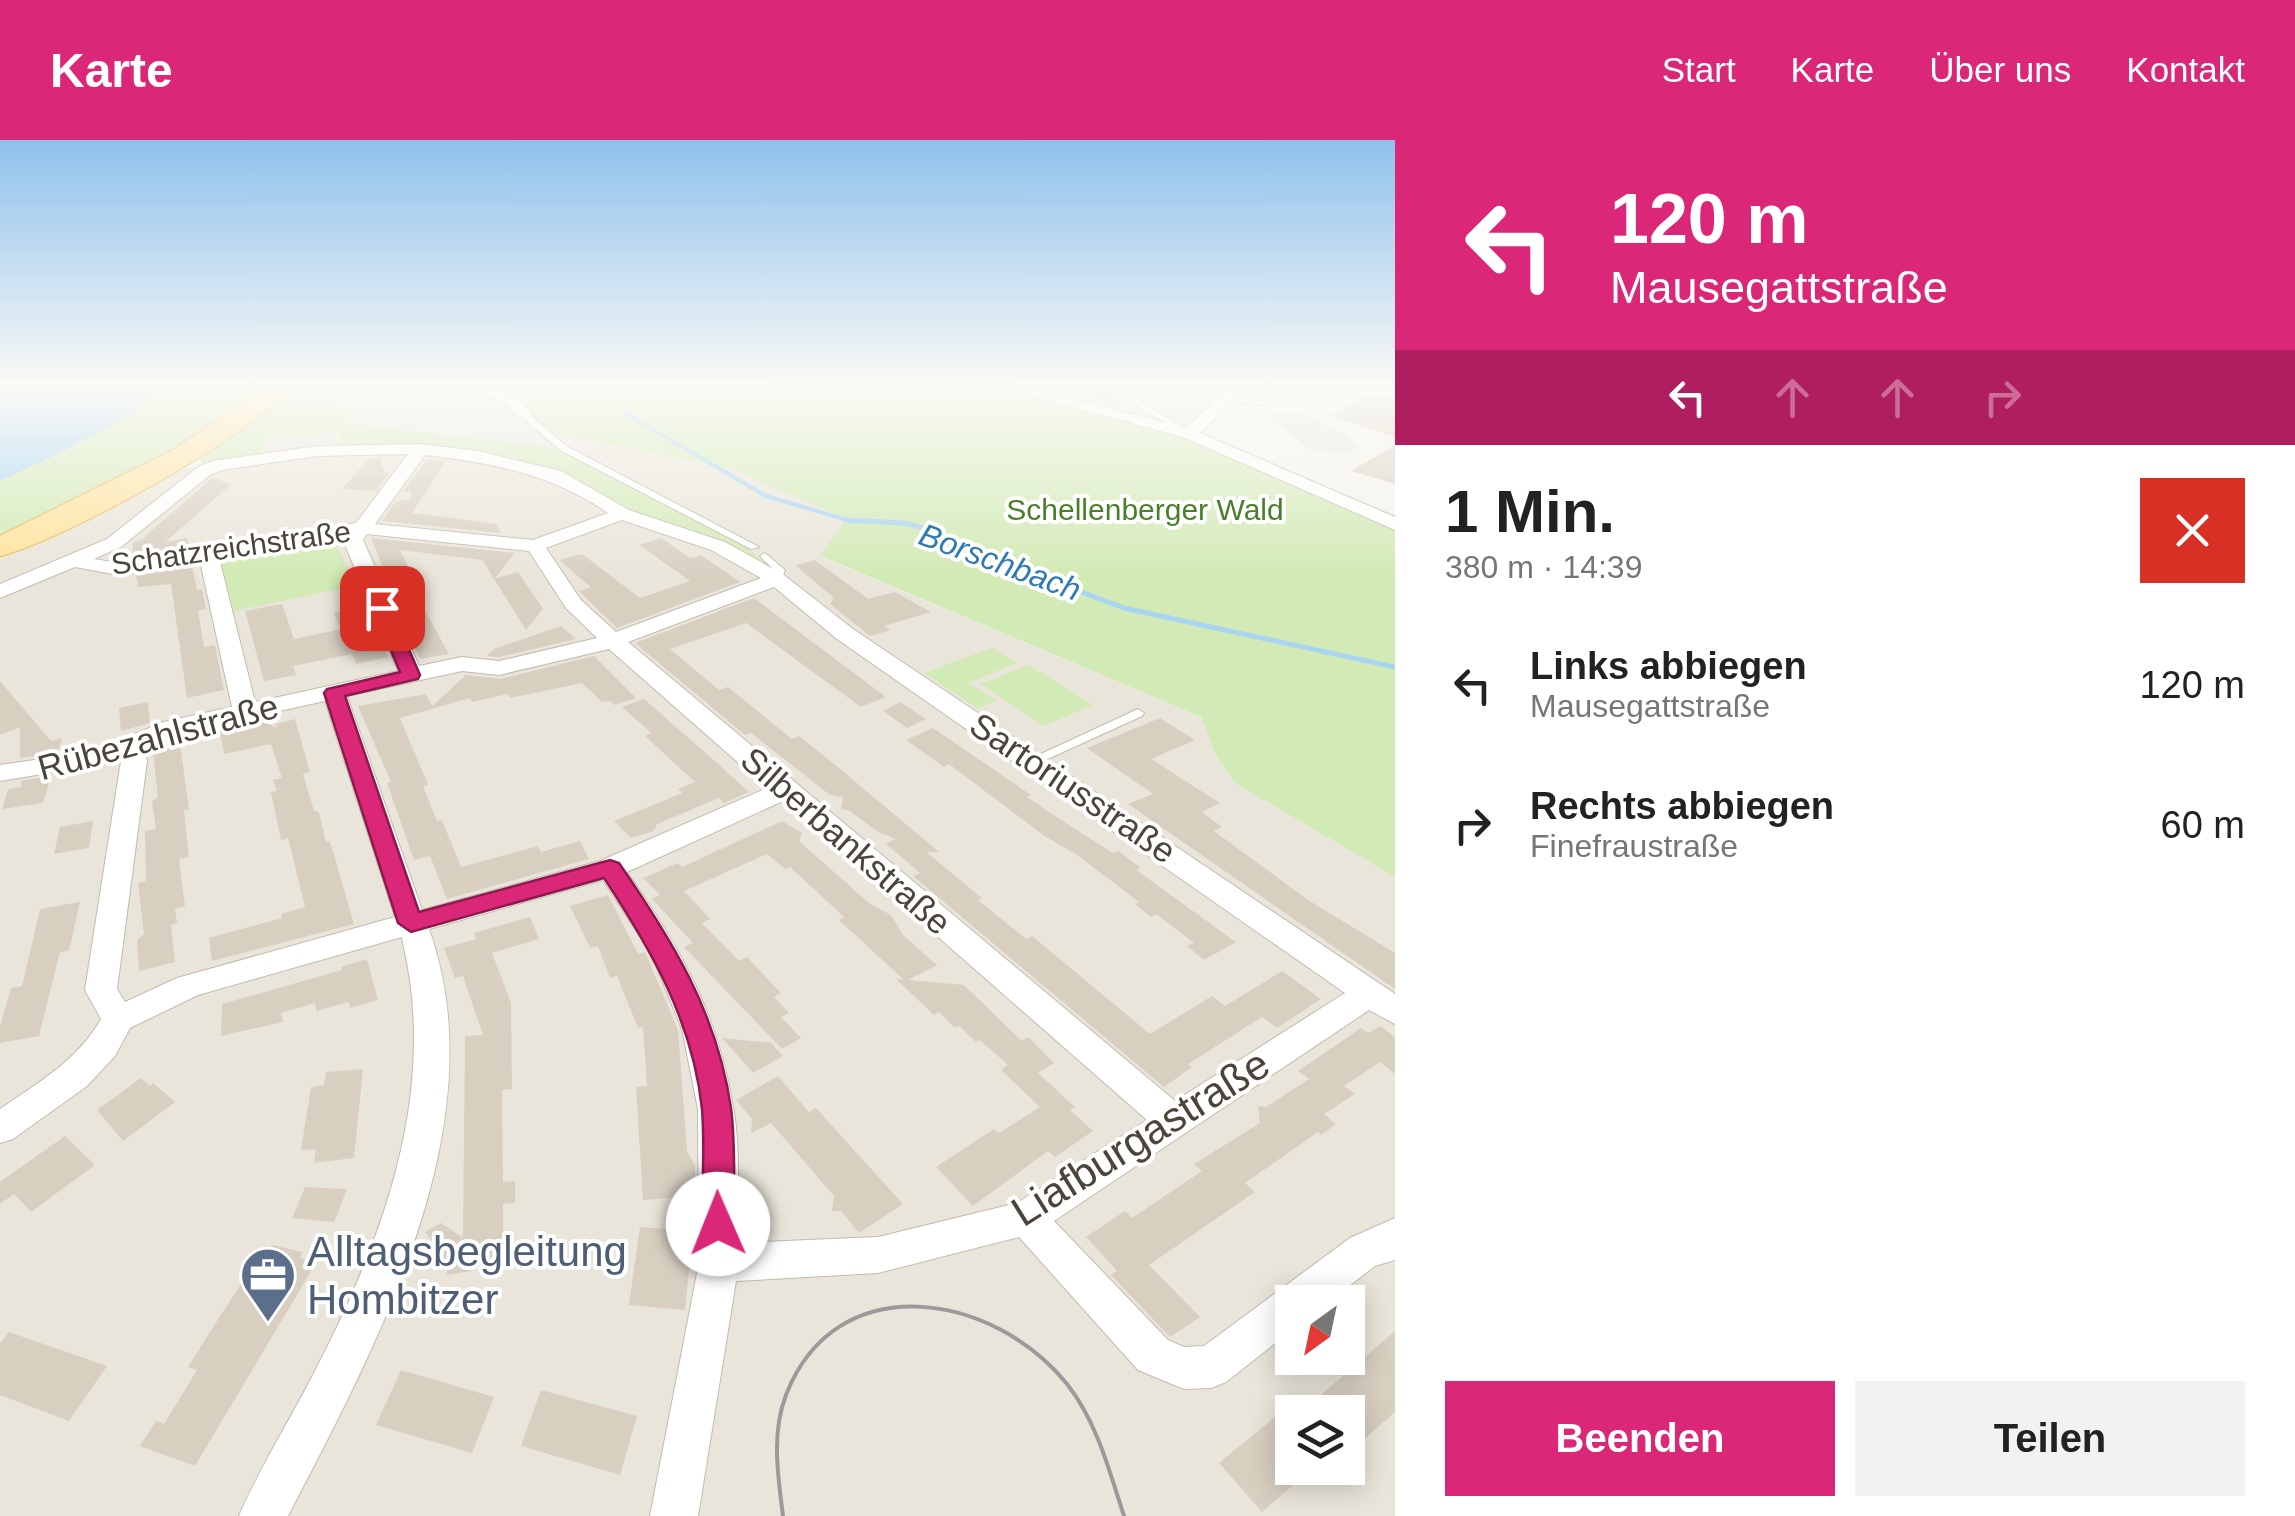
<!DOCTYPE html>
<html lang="de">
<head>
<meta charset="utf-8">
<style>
  :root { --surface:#fff; --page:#f2f2f2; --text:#222; --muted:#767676; --accent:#db2777 }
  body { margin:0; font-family:Arial,sans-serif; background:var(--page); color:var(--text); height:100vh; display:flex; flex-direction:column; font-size:38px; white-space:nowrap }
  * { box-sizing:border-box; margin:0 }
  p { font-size:32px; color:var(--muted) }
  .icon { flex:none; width:55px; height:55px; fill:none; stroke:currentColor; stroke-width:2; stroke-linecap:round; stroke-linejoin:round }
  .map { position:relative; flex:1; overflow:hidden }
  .details { display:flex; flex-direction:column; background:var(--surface); width:900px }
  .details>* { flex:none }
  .top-card { background:#db2777; color:#fff; overflow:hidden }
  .needle { width:65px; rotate:213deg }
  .tools { position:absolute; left:1275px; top:1145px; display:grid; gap:20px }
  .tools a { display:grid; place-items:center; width:90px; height:90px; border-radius:0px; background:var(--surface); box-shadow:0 5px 25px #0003; font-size:50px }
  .pin { position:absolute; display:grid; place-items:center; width:85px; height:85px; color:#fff; margin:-42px; border-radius:20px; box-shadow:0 5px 15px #0006 }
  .me { position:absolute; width:110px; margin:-55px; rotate:359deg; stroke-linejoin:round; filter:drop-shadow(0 0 8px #0008) }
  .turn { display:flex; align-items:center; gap:35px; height:210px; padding:0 50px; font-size:45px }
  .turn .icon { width:130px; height:130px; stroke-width:2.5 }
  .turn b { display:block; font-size:70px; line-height:85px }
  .lanes { display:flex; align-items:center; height:95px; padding:0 50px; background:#0003; justify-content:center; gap:50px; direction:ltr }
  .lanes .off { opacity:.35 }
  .round { display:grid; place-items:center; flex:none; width:105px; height:105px; border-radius:0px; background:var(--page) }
  .head { display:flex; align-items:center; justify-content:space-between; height:170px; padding:0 50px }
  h1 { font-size:60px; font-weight:600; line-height:75px }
  .cta { display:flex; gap:20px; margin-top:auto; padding:20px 50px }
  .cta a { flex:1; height:115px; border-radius:0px; background:var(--accent); color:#fff; font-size:40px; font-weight:600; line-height:115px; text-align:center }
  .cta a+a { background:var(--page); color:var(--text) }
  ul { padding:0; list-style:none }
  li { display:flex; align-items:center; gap:30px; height:140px; padding:0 50px }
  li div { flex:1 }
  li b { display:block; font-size:38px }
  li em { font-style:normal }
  header { display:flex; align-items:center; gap:60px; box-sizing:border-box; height:140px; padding:0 50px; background:var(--accent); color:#fff }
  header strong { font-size:48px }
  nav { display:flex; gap:55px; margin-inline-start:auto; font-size:35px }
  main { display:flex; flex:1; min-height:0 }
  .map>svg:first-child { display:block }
</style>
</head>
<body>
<header>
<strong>Karte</strong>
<nav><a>Start</a><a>Karte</a><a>Über uns</a><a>Kontakt</a></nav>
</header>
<main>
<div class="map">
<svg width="1395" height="1376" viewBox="0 0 1395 1376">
  <rect width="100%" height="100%" fill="#f6f3ec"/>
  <g fill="#eae5da" fill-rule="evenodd">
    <path d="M310,246H452L511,257L544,291L728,328L847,378L822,417L1201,577L1216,616L1235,643L1395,737V1376H0V414L157,334L259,316L267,300L340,292L341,308L378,307L529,324L593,349L632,374L748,408L560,308L341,283L344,268L291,263ZM1292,1162H1348V1218H1292ZM1292,1272H1348V1328H1292Z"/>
    <polygon points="1003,246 1267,246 1235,252 1190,292"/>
  </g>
  <g fill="#d2eab5">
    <polygon points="0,246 310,246 292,263 344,267 342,283 560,308 748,408 769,427 632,374 593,349 529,324 480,314 341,308 339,292 267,299 259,316 202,324 199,316 0,411"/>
    <path d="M452,246H1000L1139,279L1395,375V737L1235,643L1216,616L1201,577L821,416L846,378L728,328L544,291C518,254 494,254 452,246Z"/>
    <polygon points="333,396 355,446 234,471 219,416"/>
    <polygon points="992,508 1017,523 968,543 997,561 977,568 924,533"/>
    <polygon points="1029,525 1093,565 1044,586 980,544"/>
  </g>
  <polygon fill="#e5e3e0" points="1300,273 1344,294 1358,306 1349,312 1311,311 1270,274"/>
  <path fill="#a9d4f2" d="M5,246H163C133,281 43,321 0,341V250Z"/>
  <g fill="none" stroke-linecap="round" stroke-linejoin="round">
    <polyline stroke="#a9d4f2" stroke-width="4" points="623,272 766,356 854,382"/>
    <polyline stroke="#a9d4f2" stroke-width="5" points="846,380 904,383 931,390 977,413 1124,468 1395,527"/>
  </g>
  <g fill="#d8cfc1">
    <polygon points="1043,246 1104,246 1114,255 1115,266"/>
    <polygon points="1373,253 1395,259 1395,297 1329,276"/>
    <polygon points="1395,305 1395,344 1351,331"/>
    <polygon points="380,318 384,332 390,332 376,351 342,349 369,319"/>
    <polygon points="427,319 446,321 412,373 496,384 501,393 382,381 395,362 411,359 411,352 403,352"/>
    <polygon points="212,338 232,344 165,402 187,398 189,407 134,417 132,403 142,399"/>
    <polygon points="371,398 514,413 514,414 494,439 482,420 400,410 418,445 411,446 449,514 420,519"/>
    <polygon points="661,398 690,418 701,415 740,442 617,488 579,451 591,447 559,420 582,414 640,458 690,441 639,405"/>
    <polygon points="815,420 868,459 895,452 931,472 884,486 891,490 870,496 830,464 834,458 795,425"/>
    <polygon points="192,426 197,450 202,449 206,469 198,471 204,507 215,505 224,550 187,558 171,444 138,447 136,436"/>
    <polygon points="518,432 543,469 526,490 494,439"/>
    <polygon points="754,458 886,557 861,567 746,483 670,509 719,550 728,547 792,599 799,596 839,628 939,712 926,712 982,758 978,760 1026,799 1032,796 1150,894 1212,856 1225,866 1282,831 1321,859 1277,888 1262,877 1188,924 1192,927 1164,947 913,736 920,733 886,704 896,699 878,692 850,671 841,669 843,657 830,655 751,593 745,595 635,503"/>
    <polygon points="282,464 294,499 341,489 334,473 367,467 388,517 356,524 352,514 293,526 296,535 264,541 245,471"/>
    <polygon points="561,486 576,499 499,517 487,516 494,509"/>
    <polygon points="594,516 636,558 615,565 610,561 602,562 582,543 510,558 507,554 472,562 470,558 400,578 428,645 423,646 437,681 442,680 461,727 538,706 541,712 580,701 589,719 447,759 430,716 414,720 387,643 391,642 358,566 426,554 432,566 466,535 500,539"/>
    <polygon points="0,541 51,601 62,598 58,613 20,618 20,587 0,595"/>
    <polygon points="644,559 716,622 749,652 724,663 719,658 657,684 654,691 631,698 614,681 682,653 678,649 695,642 645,596 651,593 622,567"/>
    <polygon points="148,562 150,583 121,591 119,568"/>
    <polygon points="900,562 926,579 907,588 883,571"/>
    <polygon points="1160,578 1195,600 1151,619 1220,663 1202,672 1222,687 1214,691 1308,760 1395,813 1395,849 1128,664 1153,654 1087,608"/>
    <polygon points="258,579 277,588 276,584 295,579 310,632 303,634 314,671 319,672 326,702 330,701 354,784 212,821 209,798 282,778 281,774 305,767 288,698 281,700 271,652 277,651 273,640 282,638 271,604 224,614 219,588"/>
    <polygon points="933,588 1031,655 1027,657 1058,678 1113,713 1118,711 1141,728 1136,730 1236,802 1204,820 1187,806 1194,803 1156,774 1151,777 1135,764 1139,762 1077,715 1043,695 949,624 944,627 906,600"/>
    <polygon points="180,604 189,669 184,670 189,717 179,719 185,766 175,769 177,783 171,785 175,822 139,831 137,800 144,794 138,743 146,741 145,691 156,689 152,661 158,657 153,611"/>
    <polygon points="51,636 43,663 2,669 8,649 21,647 21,641"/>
    <polygon points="93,681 89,708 54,714 60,687"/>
    <polygon points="782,681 802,693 799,701 870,764 891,775 903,795 937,825 908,840 964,845 1022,901 1028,897 1054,923 1038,933 1075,967 1070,970 1093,991 1055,1017 1048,1011 973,1066 936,1027 994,989 999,993 1040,967 1001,930 1008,925 980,900 976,902 959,886 955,888 939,872 934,875 896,839 904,840 839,780 844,777 790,727 785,729 767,714 684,751 710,779 702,783 739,821 747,817 781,853 774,857 789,873 781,877 801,898 782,909 684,807 693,803 652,759 660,755 643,738 678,723 682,727"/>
    <polygon points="608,755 638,814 645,812 678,890 687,1011 695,1026 695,1056 643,1060 636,947 647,946 643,887 638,888 617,836 610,838 598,806 590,808 570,766"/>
    <polygon points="80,762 69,811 60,812 39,896 0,903 0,886 11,848 22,846 40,769"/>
    <polygon points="530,777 539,799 492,813 511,863 512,949 502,950 503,1042 515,1041 515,1063 503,1064 503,1116 472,1120 471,1131 447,1135 447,1123 429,1126 430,1098 425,1092 441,1083 463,1098 465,896 483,895 463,836 455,838 444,808 476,799 474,793"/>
    <polygon points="367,819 378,860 350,868 349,862 316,871 315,863 281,873 283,882 221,896 222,864 342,830 341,827"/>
    <polygon points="1380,886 1395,897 1395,934 1380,922 1344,946 1355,954 1324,974 1336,984 1321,995 1318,992 1245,1043 1255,1052 1149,1125 1200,1177 1170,1197 1111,1135 1117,1131 1086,1097 1125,1071 1132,1078 1202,1031 1194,1024 1260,983 1258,966 1266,967 1309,939 1298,931 1361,888 1368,893"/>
    <polygon points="722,898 771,903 783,916 753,933"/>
    <polygon points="363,929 354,1018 314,1023 316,1009 301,1010 311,947 324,945 326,932"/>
    <polygon points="778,936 809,972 816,968 903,1064 859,1093 841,1071 832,1071 834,1056 771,983 751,993 752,979 736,960"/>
    <polygon points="141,938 150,946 153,943 175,962 123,1001 97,970"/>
    <polygon points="65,996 95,1025 31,1072 14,1054 0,1064 0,1042"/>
    <polygon points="305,1047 347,1049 334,1082 292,1078"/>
    <polygon points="640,1087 693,1091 685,1170 629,1165"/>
    <polygon points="272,1105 303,1112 300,1118 316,1123 195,1326 140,1306 156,1281 164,1284 197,1230 188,1227 215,1184 241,1144 248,1146"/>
    <polygon points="1395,1191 1395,1272 1362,1301 1348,1287 1348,1272 1301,1272"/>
    <polygon points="9,1192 107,1226 69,1281 0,1255 0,1203"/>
    <polygon points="401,1230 494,1257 472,1313 376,1285"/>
    <polygon points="541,1250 637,1276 620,1335 521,1306"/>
    <polygon points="1292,1263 1292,1328 1313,1328 1262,1372 1219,1323"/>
  </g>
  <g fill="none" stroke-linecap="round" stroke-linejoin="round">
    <g stroke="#c2bbae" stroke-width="2">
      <g id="lane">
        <polygon points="1108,246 1117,246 1193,294 1186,296"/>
        <polygon points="1269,246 1277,246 1280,259 1271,266 1225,261 1221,259 1225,257 1267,262 1272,258"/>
        <polygon points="522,273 528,273 566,306 759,407 751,409 560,310 522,277"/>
        <polygon points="765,413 785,430 781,441 777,442 772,439 775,431 760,416"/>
        <polygon points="1138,569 1144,573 1142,576 1039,623 1029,623 1028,620"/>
      </g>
    </g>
    <g stroke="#c2bbae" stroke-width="2">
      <g id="street">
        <path d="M463,246C493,246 513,252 533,275L519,278L504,262Z"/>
        <polygon points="995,246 1021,246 1186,288 1225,252 1278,246 1235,258 1200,293 1395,377 1395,390 1183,297"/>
        <path d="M421,304L478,311L561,331L629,370L725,402L784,435L853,489L1395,854V884L1369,870L1054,1081L1168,1200L1184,1207L1204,1206L1350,1098L1395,1078V1120L1375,1126L1328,1162H1292V1190L1226,1242L1211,1248L1184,1249L1138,1230L1019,1097L878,1133L736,1141L698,1376H650L699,1123L698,969L682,889L651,813L603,740L429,789C499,983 375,1208 288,1376H239C261,1325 292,1277 317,1227C384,1097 438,951 403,803L402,797L198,855L130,888L115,916L87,946L13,999L0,1003V969C38,943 78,920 101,879L85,850L121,621L0,641V625L96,611L163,582L232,567L200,421L118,435L75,427L0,458V444L107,399L198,327L212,321L318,306ZM408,314L356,383L118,423L94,419L121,407L210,335L222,330L318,316ZM425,315C492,323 552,334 608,373L533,400L375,384ZM622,380L711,410L761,438L616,492L581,460L546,408ZM367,394L529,411L566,468L597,498L499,521L462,517L419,526L363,400ZM346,396L343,400L398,531L255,562L219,418ZM774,447L837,499L1345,853L1175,961L628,502ZM609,509L767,648L600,721L422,770L347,556L462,531L499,535ZM325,561L395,777L177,838L125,862L117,849L147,621L144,611L179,593ZM783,661L1147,980L1017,1063L878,1097L738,1103C737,1059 741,1010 733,966C717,872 681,809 627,732Z"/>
      </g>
    </g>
    <g stroke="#e6c16a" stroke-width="3">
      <path id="primary" d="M267,246H293C253,295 62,401 0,416V396L173,310Z"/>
    </g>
    <use href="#lane" fill="#fff" fill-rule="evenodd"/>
    <use href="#street" fill="#fff" fill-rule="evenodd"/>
    <use href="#primary" fill="#ffe39c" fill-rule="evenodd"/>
    <path stroke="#9a9a9a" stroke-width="4" d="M783,1376C778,1336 771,1294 786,1255C836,1126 993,1152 1067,1244C1097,1282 1109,1330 1124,1376"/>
  </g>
  <linearGradient id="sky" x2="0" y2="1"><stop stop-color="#8fc1ec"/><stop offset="0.56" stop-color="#fbfaf6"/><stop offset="1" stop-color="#fbfaf6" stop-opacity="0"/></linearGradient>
  <rect width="1395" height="439" fill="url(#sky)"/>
  <path fill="#db2777" stroke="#8e194d" stroke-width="2.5" d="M382,462L391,468L420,535L418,539L345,556L419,772L610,720L619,723C672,800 717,872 731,968C736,1006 733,1046 735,1084L730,1095L718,1099L707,1095L702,1084C702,1047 705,1007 702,969C693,882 651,809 604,738L411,792L398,783L324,553L327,549L400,532L373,468Z"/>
  <defs>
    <g id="office-pin" transform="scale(2.875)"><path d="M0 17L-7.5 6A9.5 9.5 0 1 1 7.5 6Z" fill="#5c6f8a" stroke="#fff"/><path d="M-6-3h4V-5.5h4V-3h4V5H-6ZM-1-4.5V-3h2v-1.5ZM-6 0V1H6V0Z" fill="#fff"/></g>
  </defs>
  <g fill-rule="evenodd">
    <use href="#office-pin" x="268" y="1135"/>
  </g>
  <g text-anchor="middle" stroke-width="8" stroke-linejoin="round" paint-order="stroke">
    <g font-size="30" fill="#4a7f2a" stroke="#fff">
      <text x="1145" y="380">Schellenberger Wald</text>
    </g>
    <g font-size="30" fill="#4b4439" stroke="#fff">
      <text transform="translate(231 408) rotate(-8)" y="10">Schatzreichstraße</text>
    </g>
    <g font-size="32" font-style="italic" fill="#2e7ab2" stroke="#fff">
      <text transform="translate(1000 422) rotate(20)" y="11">Borschbach</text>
    </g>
    <g font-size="35" fill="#4b4439" stroke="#fff">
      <text transform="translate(158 597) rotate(-15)" y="12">Rübezahlstraße</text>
      <text transform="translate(1073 648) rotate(34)" y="12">Sartoriusstraße</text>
      <text transform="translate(846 701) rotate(41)" y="12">Silberbankstraße</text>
    </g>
    <g font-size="42" fill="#4b4439" stroke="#fff">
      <text transform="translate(1140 997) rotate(-32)" y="15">Liafburgastraße</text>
    </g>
    <g font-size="42" fill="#4e5e75" stroke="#fff" text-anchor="start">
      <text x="307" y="1126">Alltagsbegleitung<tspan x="307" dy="48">Hombitzer</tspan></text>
    </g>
  </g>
</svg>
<div class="tools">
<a><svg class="needle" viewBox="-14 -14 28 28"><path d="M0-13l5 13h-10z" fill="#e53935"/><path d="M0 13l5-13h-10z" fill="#767676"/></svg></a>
<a><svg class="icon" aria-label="layers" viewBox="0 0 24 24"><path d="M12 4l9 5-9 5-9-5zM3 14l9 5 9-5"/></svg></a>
</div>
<div class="pin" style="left:382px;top:468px;background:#d93025"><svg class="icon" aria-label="arrive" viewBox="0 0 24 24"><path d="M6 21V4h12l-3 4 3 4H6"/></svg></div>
<svg class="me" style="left:718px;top:1084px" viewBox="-20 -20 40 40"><circle r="19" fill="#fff"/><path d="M0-13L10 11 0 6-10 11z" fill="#db2777"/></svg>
</div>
<section class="details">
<div class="top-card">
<div class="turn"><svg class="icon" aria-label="left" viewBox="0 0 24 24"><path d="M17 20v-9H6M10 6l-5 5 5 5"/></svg><div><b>120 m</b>Mausegattstraße</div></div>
<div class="lanes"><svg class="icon" aria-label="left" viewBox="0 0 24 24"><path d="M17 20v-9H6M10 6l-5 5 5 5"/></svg><svg class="icon off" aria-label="ahead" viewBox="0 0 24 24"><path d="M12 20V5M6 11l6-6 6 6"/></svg><svg class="icon off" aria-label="ahead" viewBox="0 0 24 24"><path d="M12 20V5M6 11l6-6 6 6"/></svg><svg class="icon off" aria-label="right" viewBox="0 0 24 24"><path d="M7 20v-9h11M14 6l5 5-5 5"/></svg></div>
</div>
<div class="head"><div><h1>1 Min.</h1><p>380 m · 14:39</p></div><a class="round" style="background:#d93025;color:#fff"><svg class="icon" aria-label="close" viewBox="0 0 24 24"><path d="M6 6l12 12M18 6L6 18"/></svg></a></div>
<ul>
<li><svg class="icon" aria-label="left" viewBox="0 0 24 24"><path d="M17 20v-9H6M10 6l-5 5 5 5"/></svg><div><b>Links abbiegen</b><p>Mausegattstraße</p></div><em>120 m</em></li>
<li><svg class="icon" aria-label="right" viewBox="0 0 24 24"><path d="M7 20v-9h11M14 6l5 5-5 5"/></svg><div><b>Rechts abbiegen</b><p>Finefraustraße</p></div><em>60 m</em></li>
</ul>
<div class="cta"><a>Beenden</a><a>Teilen</a></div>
</section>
</main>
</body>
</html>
